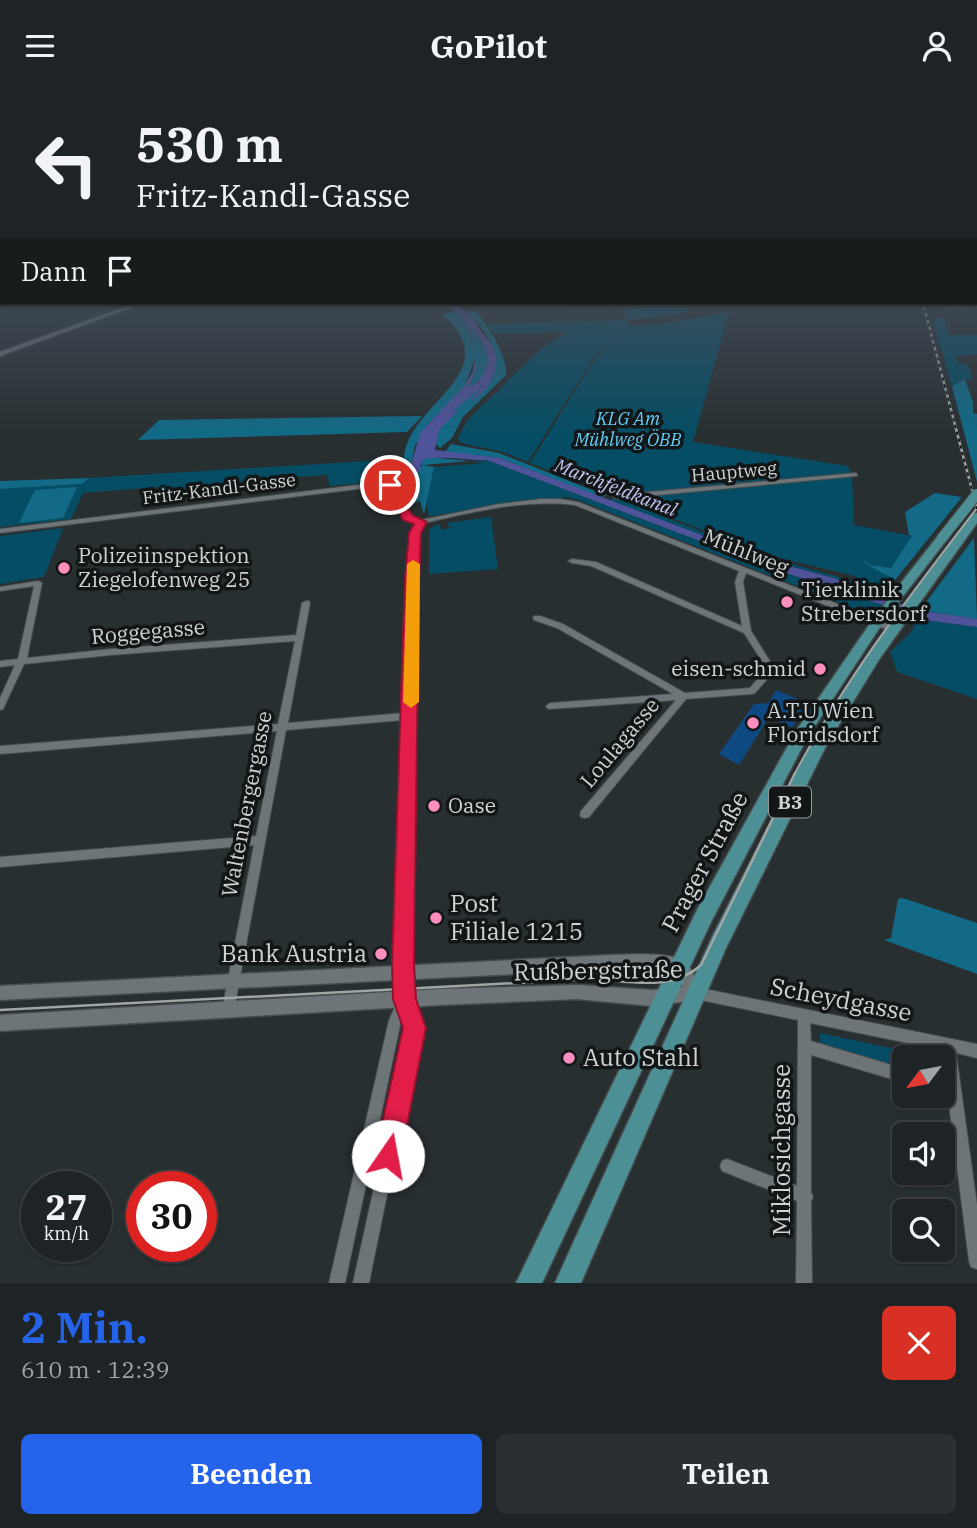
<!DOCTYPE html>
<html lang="de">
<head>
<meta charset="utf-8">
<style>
  :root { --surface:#1e2325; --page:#2b2f32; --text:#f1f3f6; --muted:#a1a4a7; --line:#3c4042; --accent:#2563eb }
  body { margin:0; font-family:"IBM Plex Serif",serif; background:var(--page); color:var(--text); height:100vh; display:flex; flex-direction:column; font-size:26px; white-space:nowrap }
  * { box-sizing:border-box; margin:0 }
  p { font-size:23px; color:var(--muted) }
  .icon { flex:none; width:38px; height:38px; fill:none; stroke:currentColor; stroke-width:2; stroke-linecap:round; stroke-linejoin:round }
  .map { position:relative; height:1192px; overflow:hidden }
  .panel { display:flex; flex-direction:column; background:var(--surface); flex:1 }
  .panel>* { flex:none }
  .banner { position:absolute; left:0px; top:0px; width:978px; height:214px; box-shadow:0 2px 5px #0004,0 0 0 2px var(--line); background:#1e2325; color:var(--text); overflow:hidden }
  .needle { width:46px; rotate:238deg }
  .fabs { position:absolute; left:892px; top:954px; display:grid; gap:14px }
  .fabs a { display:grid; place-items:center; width:63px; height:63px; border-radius:10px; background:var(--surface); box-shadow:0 2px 5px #0004,0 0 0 2px var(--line); font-size:35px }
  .speed { position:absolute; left:21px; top:1080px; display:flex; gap:14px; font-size:35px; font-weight:700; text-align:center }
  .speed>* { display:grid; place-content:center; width:91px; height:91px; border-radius:50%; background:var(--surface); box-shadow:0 2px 5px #0004,0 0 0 2px var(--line); line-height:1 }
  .speed small { font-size:18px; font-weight:400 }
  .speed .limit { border:10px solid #d22; background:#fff; color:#111 }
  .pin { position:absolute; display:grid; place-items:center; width:60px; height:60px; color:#fff; margin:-30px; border:4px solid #fff; border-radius:50%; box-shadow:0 2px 7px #0007 }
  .me { position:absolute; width:77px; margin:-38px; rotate:12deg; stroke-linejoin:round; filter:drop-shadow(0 0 5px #0008) }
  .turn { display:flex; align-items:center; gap:24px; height:147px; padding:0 21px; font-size:32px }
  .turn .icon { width:91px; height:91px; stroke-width:2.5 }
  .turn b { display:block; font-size:49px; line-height:60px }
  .then { display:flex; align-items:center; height:66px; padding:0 21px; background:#0003; gap:14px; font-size:26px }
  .round { display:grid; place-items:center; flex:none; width:74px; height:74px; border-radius:10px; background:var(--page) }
  .headline { display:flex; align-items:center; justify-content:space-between; height:119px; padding:0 21px }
  h1 { font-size:42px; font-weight:800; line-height:52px; color:var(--accent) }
  .primary-button { display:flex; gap:14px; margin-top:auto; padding:14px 21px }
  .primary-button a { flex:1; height:80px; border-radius:10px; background:var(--accent); color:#fff; font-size:28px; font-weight:800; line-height:80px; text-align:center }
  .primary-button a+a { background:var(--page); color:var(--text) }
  header { display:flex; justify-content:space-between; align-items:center; height:91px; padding:0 21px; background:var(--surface); font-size:32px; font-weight:800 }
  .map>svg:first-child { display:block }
</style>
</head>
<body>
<header><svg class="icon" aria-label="menu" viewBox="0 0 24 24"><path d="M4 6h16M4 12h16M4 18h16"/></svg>GoPilot<svg class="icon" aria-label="person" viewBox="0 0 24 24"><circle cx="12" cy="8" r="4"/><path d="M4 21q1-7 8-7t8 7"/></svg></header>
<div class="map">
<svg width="977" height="1192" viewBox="0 0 977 1192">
  <rect width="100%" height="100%" fill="#282f31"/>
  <g fill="#054d64">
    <polygon points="568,212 694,212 698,215 676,216 689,216 685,222 667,225 662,219 666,225 628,229 622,219 635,216 571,217"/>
    <path d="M729,221L693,351L848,375L852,384L854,434L913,445L891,477L870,474L895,489L881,506L834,487L770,470L606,409L617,407L763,465L857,491L855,485L767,464L530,372L590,275L618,244L590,272L528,371L503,361L461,352L458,348C468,322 486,313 504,294C524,273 541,256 567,241L494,243L487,233L625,229L629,234H657Z"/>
    <polygon points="936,226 944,227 948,244 977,244 977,263 956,265 958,272 967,273 973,289 965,288 952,295 934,233"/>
    <polygon points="401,368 400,393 387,390 330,395 327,384 236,391 158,402 159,396 83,402 71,428 0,436 0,398 83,393 88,387"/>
    <polygon points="487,369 771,477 932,530 977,536 977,608 897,581 890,561 912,540 914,535 909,531 861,520 578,409 568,406 429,425 426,410 434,376 486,372 470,371"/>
    <polygon points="491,426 498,478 429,483 429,438 439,433 442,439 450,437 447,432"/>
    <polygon points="63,437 44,486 0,493 0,445"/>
    <polygon points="820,942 933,966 905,966 905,979 820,953"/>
  </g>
  <g fill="#126a87">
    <path d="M476,220C487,234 509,267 506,284L463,326L452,347L440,357L436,353L439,339L458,319L449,322L470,303L485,295L473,308C509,278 497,251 468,222Z"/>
    <path d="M458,221L466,232L473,255L469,236C489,253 497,281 469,296L476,279V265L465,294L415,354L412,371L422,376L421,370L429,366L470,370L423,374L434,376L424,423L420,410L411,413C405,389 398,367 411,344C434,302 500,273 442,223Z"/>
    <polygon points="965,288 973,311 973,322 977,323 977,391 952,295"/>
    <polygon points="422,325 407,341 138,349 159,329"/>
    <polygon points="451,353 499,362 607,405 598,406 499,367 444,362"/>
    <polygon points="88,387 83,393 0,398 0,390"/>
    <polygon points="77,396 63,427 19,432 35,399"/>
    <polygon points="935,402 962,406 895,489 866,473 864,469 870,474 891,477 912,445 909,444 905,421"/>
    <polygon points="974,447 977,528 916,519 924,514"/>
    <polygon points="903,807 977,832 977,883 884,849 891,847 898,808"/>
  </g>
  <path fill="#4f549a" d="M443,212C459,212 470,221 477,234C481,242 489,248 493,256C503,276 489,302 470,310L484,294L450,322L460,318L439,339L435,359L499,367L770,470L834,487L916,519L977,528V536L932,530L771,477L487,369C471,370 432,363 421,370L420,381H415L411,375L420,342L465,294L473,280L476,262V279L469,296C496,283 490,253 469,236L476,261L464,227Z"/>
  <polygon fill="#0f4982" points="776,599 807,612 792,637 769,626 739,674 719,663 754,613 768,612"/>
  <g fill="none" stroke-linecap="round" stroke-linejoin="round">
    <g stroke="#464c4d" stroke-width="2">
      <g id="minor">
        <rect x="976" y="180" width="1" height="2"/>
        <rect x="976" y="192" width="1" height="2"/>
        <polygon points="734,212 743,212 727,215 725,214"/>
        <polygon points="940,212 944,212 949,215 977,214 977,216 948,217"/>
        <polygon points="855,382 857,383 857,385 616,408 613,406 616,404"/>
        <path d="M382,391L396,396L410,425L421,429L499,413L541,408H560L578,411L896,536L897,538L896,540H890L746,482L743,491L751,540L773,575L769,586L755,602L752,603L686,608L589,726L585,727L581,726L580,723L581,720L676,609L550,618L547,617L546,615L550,612L673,603L557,537L534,529L533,527L534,525H540L563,533L685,602L750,597L762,583L765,575L744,542L591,475L572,472L568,470L572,468L596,471L742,535L735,491L739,480L575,414C524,408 473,421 424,432L418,442L416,486L413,622L416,625L413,628L409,873L411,908L421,937L369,1192H353L409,937L404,924L401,930L345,1192H329L389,929L399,907L397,873L404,629L286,639L234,919L232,923L228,925L224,923L222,919L254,754L0,776V766L256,745L277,640L0,663V655L278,633L295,550L111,564L24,573L4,616L3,618L0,619V607L15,574L0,576V570L18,568L34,495L0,500V496L38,490L42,492L27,567L111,558L296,544L302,512L306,510H309L310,512L288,632L404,622L408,486L412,442L417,432L405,427L391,398L382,395L0,442V438Z"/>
        <polygon points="695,896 977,953 977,967 956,962 977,1114 977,1178 971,1176 969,1170 942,959 810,932 811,950 905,978 905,992 811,964 811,1101 813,1106 811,1111 812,1192 796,1192 797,1110 722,1080 720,1075 722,1070 727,1068 797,1095 798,929 695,908 691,906 689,902 691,898"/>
      </g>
    </g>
    <g stroke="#464c4d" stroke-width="3">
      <g id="tertiary">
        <polygon points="137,212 143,212 0,265 0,261"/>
        <path d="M612,864C629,864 673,860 686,872C691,877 699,894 702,902L700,907L695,909L652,915L577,908L440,914L0,940V924L440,898L577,894L652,899L683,896L675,881L669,879L612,878L0,909V895Z"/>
      </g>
    </g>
    <g stroke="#464c4d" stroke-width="3">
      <g id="primary">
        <polygon points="977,422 977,432 880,567 827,653 726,857 581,1192 555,1192 713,844 812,651 870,560 973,423"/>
        <polygon points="942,444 948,447 886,527 807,647 711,831 542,1192 516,1192 697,819 796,640 878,521 938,445"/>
      </g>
    </g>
    <use href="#minor" fill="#6e7578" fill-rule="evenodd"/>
    <use href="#tertiary" fill="#6e7578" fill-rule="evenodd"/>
    <use href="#primary" fill="#4c9096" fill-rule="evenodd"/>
    <path stroke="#a0a5a6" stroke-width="2" d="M794,684C845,588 911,503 977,417"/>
    <path stroke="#a0a5a6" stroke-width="2.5" d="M0,919L593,888C630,890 671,901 701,874L795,682"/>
    <g stroke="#a0a5a6" stroke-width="2.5">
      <polyline id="rail" points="923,212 977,418"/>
    </g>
    <use href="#rail" stroke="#131617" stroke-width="2" stroke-dasharray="3.5" stroke-linecap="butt"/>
    <g stroke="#464c4d" stroke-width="12" stroke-linecap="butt">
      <polyline id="primary-bridge" points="942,447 977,403"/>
    </g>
    <use href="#primary-bridge" stroke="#4c9096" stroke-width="10"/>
  </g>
  <linearGradient id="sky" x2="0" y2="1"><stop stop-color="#161a1b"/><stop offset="0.52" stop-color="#424d5a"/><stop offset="1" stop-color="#424d5a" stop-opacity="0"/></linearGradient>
  <rect width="977" height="346" fill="url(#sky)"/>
  <polygon fill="#e11d48" stroke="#92132f" stroke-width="2" points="386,391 394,391 412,424 427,431 421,442 419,488 414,873 416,908 426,937 401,1065 397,1074 388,1078 379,1074 375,1065 403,937 393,908 392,873 405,488 409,442 414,433 403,429 384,394"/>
  <polygon fill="#f59e0b" points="413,469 420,473 419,611 411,617 403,611 407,473"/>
  <g fill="#fe8ebd" stroke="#131617" stroke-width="2.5">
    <circle cx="64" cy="477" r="7"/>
    <circle cx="787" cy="511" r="7"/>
    <circle cx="820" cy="578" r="7"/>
    <circle cx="753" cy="632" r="7"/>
    <circle cx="434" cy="715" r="7"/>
    <circle cx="436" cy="827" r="7"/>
    <circle cx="381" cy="863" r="7"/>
    <circle cx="569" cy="967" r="7"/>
  </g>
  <g text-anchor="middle" stroke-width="7" stroke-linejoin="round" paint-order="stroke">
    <g font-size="18" font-style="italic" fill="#65cef8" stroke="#131617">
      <text x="628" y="334">KLG Am<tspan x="628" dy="21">Mühlweg ÖBB</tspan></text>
    </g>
    <g font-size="18" fill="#cfd3d4" stroke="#131617">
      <text transform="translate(734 381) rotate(-5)" y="6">Hauptweg</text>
      <text transform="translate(219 398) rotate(-7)" y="6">Fritz-Kandl-Gasse</text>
    </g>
    <g font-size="19" font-style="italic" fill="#bfc5ed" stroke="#131617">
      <text transform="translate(616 396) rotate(21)" y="7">Marchfeldkanal</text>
    </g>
    <rect fill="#131617" stroke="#979a9b" stroke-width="2" x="769" y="695.5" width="42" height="31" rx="5"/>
    <g font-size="19" font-weight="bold" fill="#cfd3d4">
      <text x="790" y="718">B3</text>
    </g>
    <g font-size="21" fill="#cfd3d4" stroke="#131617">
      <text transform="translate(746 461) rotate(22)" y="7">Mühlweg</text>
      <text transform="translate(148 541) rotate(-5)" y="7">Roggegasse</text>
      <text transform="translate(620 652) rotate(-50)" y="7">Loulagasse</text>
      <text transform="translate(247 713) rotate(-79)" y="7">Waltenbergergasse</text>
    </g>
    <g font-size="21" fill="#cfd3d4" stroke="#131617" text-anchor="start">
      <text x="78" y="472">Polizeiinspektion<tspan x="78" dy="24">Ziegelofenweg 25</tspan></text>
      <text x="801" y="506">Tierklinik<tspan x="801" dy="24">Strebersdorf</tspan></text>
      <text x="806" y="585" text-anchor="end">eisen-schmid</text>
      <text x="767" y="627">A.T.U Wien<tspan x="767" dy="24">Floridsdorf</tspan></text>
      <text x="448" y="722">Oase</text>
    </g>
    <g font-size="24" fill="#cfd3d4" stroke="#131617">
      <text transform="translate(705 771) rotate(-62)" y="8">Prager Straße</text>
      <text transform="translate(598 880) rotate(-1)" y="8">Rußbergstraße</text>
      <text transform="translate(841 909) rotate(11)" y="8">Scheydgasse</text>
      <text transform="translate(782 1059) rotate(-90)" y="8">Miklosichgasse</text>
    </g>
    <g font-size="24" fill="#cfd3d4" stroke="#131617" text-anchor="start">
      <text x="450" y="821">Post<tspan x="450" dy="28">Filiale 1215</tspan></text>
      <text x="367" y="871" text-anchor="end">Bank Austria</text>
      <text x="583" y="975">Auto Stahl</text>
    </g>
  </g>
</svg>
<div class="fabs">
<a><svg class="needle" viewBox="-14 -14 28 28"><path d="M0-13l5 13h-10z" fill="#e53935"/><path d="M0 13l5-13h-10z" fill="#a1a4a7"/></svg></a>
<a><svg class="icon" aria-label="sound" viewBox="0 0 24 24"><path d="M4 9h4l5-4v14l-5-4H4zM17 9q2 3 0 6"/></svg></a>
<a><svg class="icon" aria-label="search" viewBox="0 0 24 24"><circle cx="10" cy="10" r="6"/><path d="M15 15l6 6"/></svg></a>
</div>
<div class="speed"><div>27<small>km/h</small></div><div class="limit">30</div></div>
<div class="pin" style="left:390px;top:394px;background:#d93025"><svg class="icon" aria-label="arrive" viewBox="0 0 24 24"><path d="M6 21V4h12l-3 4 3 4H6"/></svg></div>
<svg class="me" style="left:388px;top:1065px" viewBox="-20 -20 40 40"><circle r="19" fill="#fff"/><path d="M0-13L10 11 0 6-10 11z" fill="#e11d48"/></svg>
<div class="banner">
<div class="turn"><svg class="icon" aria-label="left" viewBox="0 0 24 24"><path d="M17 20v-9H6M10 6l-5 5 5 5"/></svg><div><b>530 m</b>Fritz-Kandl-Gasse</div></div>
<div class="then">Dann<svg class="icon" aria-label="arrive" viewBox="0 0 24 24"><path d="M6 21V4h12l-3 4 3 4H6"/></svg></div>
</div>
</div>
<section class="panel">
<div class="headline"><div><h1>2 Min.</h1><p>610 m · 12:39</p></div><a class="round" style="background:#d93025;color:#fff"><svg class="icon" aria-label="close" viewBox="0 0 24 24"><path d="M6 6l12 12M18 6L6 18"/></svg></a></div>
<div class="primary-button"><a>Beenden</a><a>Teilen</a></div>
</section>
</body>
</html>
